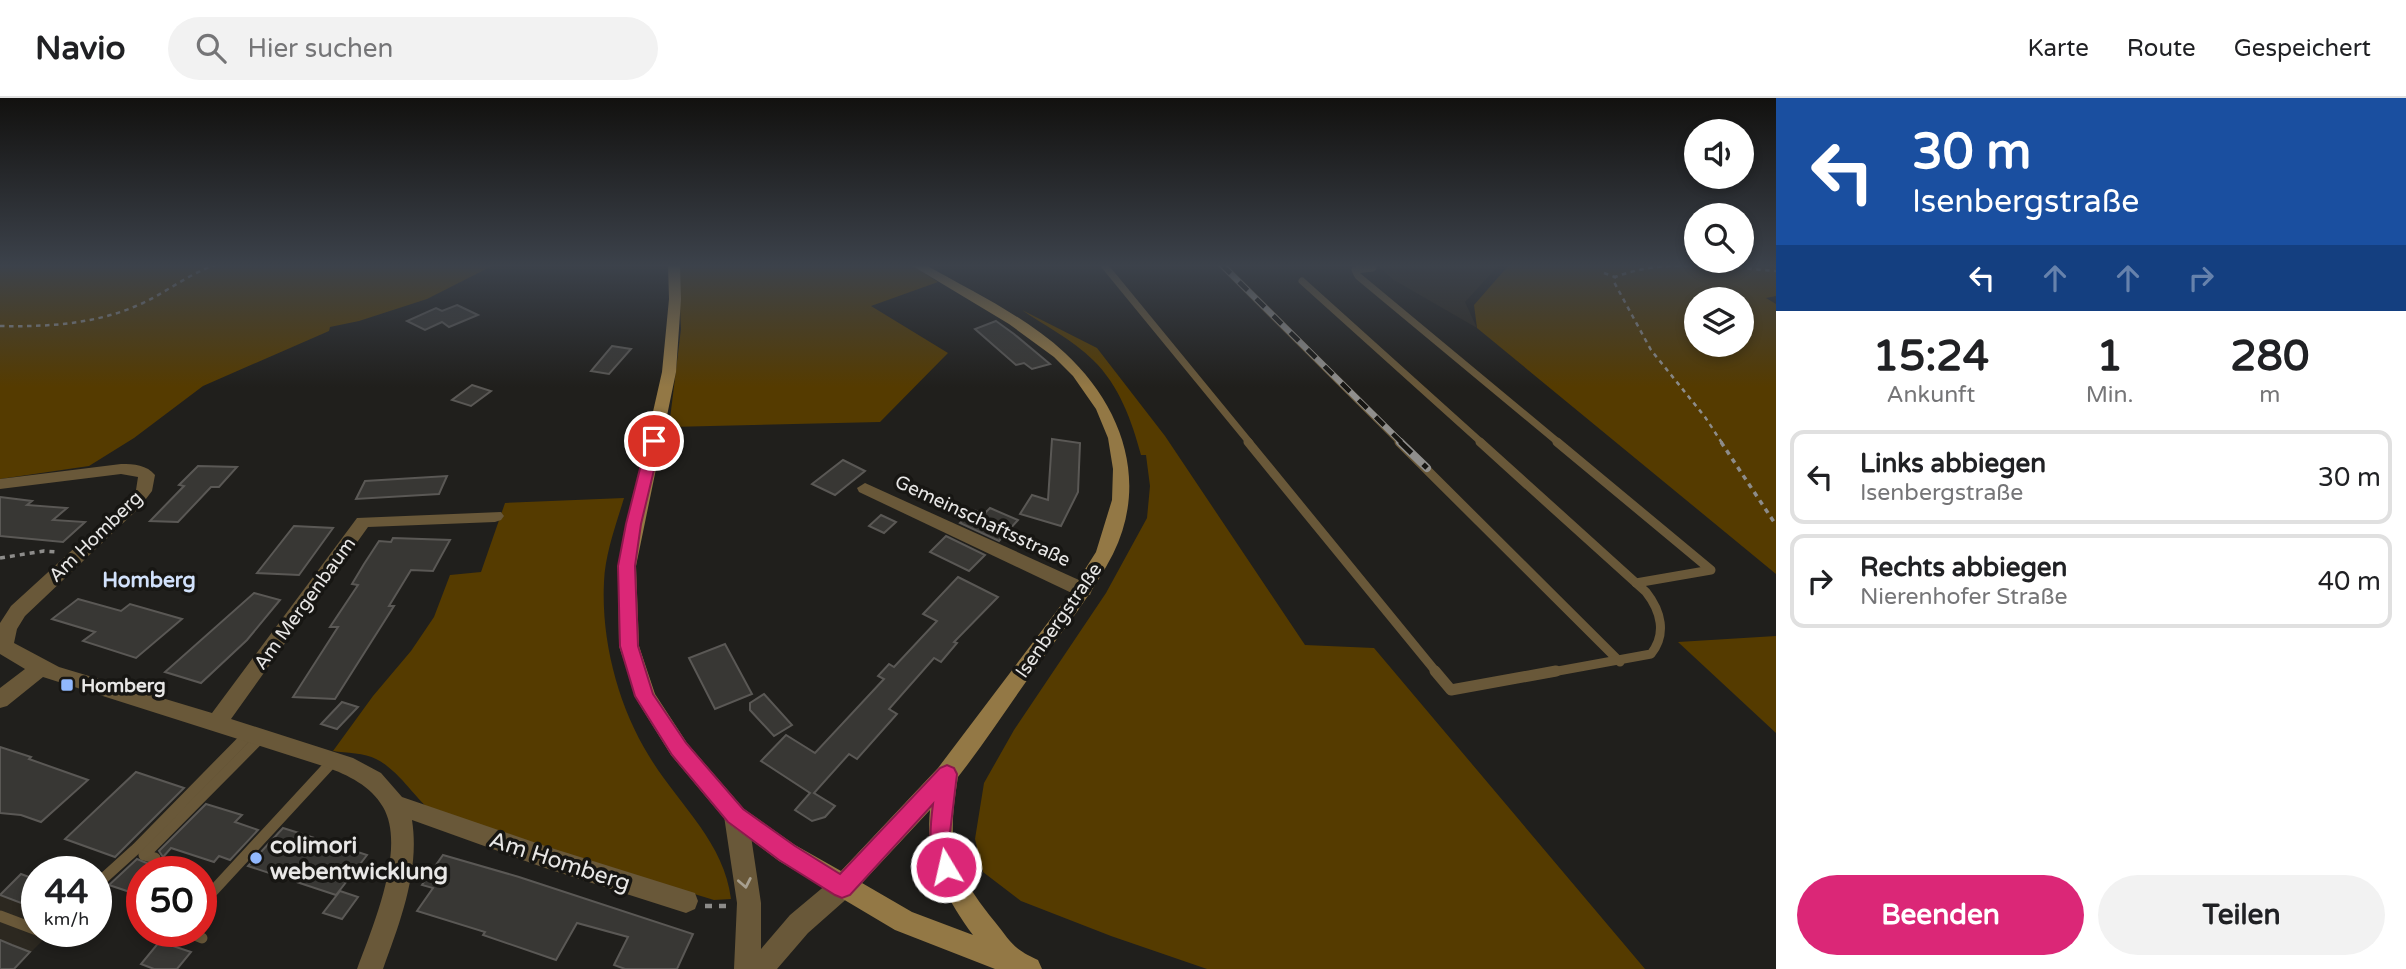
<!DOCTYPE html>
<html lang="de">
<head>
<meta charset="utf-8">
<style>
  :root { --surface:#fff; --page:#f2f2f2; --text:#202124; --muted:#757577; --line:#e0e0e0; --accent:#db2777 }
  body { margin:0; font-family:"Varela Round",sans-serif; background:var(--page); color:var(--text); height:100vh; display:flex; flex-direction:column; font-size:26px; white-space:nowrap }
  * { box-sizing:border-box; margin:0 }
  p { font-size:23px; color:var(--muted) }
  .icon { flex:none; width:38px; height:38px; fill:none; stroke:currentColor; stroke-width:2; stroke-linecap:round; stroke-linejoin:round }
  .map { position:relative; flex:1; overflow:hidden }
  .sheet { display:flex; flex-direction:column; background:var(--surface); width:630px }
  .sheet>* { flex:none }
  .banner { background:#1a4fa0; color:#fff; overflow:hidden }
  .buttons { position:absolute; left:1684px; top:21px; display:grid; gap:14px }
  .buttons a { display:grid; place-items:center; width:70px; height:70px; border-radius:50%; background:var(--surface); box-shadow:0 4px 10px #0003; font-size:35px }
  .speed { position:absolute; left:21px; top:758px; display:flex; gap:14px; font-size:35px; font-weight:700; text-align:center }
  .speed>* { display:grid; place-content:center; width:91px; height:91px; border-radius:50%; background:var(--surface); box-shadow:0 4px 10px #0003; line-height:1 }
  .speed small { font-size:18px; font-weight:400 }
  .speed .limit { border:10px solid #d22; background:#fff; color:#111 }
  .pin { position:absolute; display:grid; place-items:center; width:60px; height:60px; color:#fff; margin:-30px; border:4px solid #fff; border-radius:50%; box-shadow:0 2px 7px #0007 }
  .me { position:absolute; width:77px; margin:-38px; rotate:351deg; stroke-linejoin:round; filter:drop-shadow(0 0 5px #0008) }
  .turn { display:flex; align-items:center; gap:24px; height:147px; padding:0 21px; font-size:32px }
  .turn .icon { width:91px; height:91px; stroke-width:2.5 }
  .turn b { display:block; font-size:49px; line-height:60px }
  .lanes { display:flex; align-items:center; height:66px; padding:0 21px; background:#0003; justify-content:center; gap:35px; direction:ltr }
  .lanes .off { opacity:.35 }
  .eta { display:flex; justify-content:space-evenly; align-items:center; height:119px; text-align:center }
  .eta b { font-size:42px; font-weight:800; line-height:49px }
  .primary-button { display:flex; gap:14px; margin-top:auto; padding:14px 21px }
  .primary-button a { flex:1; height:80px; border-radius:42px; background:var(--accent); color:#fff; font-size:28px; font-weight:800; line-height:80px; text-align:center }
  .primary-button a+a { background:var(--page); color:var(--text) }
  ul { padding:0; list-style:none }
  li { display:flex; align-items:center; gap:21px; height:94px; margin:0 14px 10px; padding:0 7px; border:4px solid var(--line); border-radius:14px }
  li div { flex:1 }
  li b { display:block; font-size:26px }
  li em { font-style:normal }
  header { display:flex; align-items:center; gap:42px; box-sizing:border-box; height:98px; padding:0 35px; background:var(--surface); border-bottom:2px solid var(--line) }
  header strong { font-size:33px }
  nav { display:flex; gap:38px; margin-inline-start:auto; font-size:24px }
  .search { width:490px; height:63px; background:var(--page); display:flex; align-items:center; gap:18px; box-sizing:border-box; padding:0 24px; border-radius:38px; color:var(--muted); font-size:26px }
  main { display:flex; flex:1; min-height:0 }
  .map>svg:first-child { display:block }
</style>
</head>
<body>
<header>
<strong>Navio</strong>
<div class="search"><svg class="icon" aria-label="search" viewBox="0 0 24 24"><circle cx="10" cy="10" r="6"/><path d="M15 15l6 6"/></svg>Hier suchen</div>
<nav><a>Karte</a><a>Route</a><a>Gespeichert</a></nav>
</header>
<main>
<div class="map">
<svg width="1776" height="871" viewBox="0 0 1776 871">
  <rect width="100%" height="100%" fill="#201f1c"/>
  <g fill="#2c2820">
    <polygon points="1376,167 1499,167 1465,204 1477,230 1394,182"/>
    <polygon points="21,776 37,782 37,833 52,833 14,871 0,871 0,796"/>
  </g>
  <g fill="#553b00" fill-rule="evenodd">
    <polygon points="0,167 494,167 427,201 359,223 330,229 329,233 203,288 134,340 89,368 0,381"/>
    <polygon points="678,167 912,167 938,184 871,208 948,255 880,324 669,329 681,231"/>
    <path d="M1509,167H1776V198L1766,200L1776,206V476L1477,230L1474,207ZM1696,201H1741V247H1696Z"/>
    <path d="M1022,212L1097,250L1165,338L1305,547L1374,550L1645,871H1207L1111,838L1021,803L983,774L975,741L984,685L1014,632L1106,495L1147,420L1150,388L1146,357H1141C1132,323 1119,287 1093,262C1073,242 1045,228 1022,212Z"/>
    <path d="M624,400C616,427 605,456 604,484C601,542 618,608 649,658C677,705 724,743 731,801L714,802L436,717C414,700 400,673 376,661C365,655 346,655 333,653L373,598L411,553L434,519L450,477L481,474L505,405Z"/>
    <polygon points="1776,538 1776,635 1678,544"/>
  </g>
  <g fill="#383734" stroke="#5a5855" stroke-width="2">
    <polygon points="457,207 478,217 449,229 442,224 425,232 407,223 436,210 442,213"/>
    <polygon points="996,223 1014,236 1050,266 1032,271 1024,265 1016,267 975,231"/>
    <polygon points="612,248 631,251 609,276 591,273"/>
    <polygon points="472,287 491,293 471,308 452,302"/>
    <polygon points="1052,341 1080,345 1078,394 1061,428 1020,416 1032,397 1048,402"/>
    <polygon points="843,362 865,373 835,397 812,386"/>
    <polygon points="198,368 237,369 219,389 211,389 178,424 150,423 184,388 179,387"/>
    <polygon points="447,378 439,396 356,401 365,383"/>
    <polygon points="0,399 32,403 27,407 67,410 53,422 85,424 63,444 0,438"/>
    <polygon points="990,410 1018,422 999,443 960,425 974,412 984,416"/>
    <polygon points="881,417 896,424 884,435 869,428"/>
    <polygon points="294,428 333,430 299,477 257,475"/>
    <polygon points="946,438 985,457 969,473 930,454"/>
    <polygon points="393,440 450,442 433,473 411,472 389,508 394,508 335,601 293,599 338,529 330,529 358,487 352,486 364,466 379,443 391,444"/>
    <polygon points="958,479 998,499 954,544 957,545 941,564 934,560 889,611 897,616 857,661 849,656 814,695 835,708 825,719 812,723 795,712 810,695 761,663 786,637 815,655 884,581 878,578 889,566 894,569 937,523 923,516"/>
    <polygon points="254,495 280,502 247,542 201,585 165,574"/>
    <polygon points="78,501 121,513 130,506 182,521 136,560 83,543 95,534 52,521"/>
    <polygon points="725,546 752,596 715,611 689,560"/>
    <polygon points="764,596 792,627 774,638 750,612 750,605"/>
    <polygon points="342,604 358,609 337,631 321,626"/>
    <polygon points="0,649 31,659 29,661 88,682 41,724 21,717 0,715"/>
    <polygon points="136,674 184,690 115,759 65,741"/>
    <polygon points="206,706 242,717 235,724 258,732 230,762 219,758 214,764 171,750 163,759 159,753"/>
    <polygon points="283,730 299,735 367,757 336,797 248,768"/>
    <polygon points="443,757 519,779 693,836 677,871 625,871 614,867 628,839 577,825 556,862 483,837 485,834 417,813 433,790 422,787"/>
    <polygon points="137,761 154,768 149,774 142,774 142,782 130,794 109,787"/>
    <polygon points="21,776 37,782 37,811 0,797"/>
    <polygon points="340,793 358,799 342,821 323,815"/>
    <polygon points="0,842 12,847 30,854 14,871 0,871"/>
    <polygon points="160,843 170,847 191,854 177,871 154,871 141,866"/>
  </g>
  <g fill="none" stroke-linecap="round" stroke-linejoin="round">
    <g stroke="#8d8c8a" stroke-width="2.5" stroke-dasharray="4.5 4.5" stroke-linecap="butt">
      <polyline points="1604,175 1615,179"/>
      <path d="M0,228C49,229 98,226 143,205C168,193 189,176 215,167"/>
      <path d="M1722,345L1705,319L1651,252L1614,184L1615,179C1664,160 1724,169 1776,173"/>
    </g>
    <g stroke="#8d8c8a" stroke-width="3.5" stroke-dasharray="5 5" stroke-linecap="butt">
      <polyline points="1721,344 1776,427"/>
      <polyline points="0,460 44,453 56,454"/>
    </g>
    <polyline stroke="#8d8c8a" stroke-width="4.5" stroke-dasharray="7 7" stroke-linecap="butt" points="705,808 728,808"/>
    <g stroke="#695839" stroke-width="7">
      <polyline points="1104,167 1250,345"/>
      <polyline points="1222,167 1401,345"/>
      <polyline points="1369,167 1373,170 1355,172 1358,178 1559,345"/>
      <polyline points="1302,183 1482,345"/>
    </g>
    <g stroke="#695839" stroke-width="9">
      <polyline points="1248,344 1437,575"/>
      <polyline points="1399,344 1620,564"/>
      <path d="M1480,344L1646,494C1661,513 1667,536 1651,556L1547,575"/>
      <polyline points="1557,344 1711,472 1636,485"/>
    </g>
    <g stroke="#695839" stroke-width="11">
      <polyline points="1435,573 1451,592 1556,573"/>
      <polyline points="155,760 144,757 260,640"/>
      <polyline points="96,787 137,750 249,636"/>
      <polyline points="201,806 333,663"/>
      <polyline points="0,818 37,832"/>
      <polyline points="39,833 47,836 50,833"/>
      <polyline points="185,833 202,840"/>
    </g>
    <g fill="#695839" fill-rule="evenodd">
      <path d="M121,366C134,366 147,367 155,377L152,393L139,410L25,518L17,531L14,545L59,569L212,615L357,420L501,414L504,418L501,422L495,424L368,429L231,621L353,660L381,675L402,699L545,748L695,795L698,803L695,811L686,815L545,770L412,722C420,773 400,824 383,871H357C372,830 407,750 383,709C371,688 348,677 326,669L43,579L7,608L0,610V590L25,571L0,556V525L11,508L127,402L136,392L138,379L121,376L0,391V381Z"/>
      <polygon points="865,385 1090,487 1092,492 1090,497 1076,497 859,394 857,390"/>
      <polygon points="736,708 744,711 748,718 761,805 761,851 790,817 833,781 842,777 851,781 854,789 851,797 808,835 777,871 734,871 737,805 724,718 728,711"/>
    </g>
    <path fill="#937845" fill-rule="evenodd" d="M668,167H680L681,201L676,274L636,468L639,548L655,596L687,645L744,711L795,747L841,773L938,670L1068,498L1096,454L1112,402L1113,371L1108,340L1096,311L1073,278L1054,259L1009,226L911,167H926C973,194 1025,218 1065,255C1122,308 1149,383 1113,456C1095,491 1071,522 1048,553C1017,595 990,638 958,679C947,747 951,770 995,824C1011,844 1013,851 1038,862L1042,871H995L895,832L779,763L728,725L671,657L638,604L619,548L618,468L662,274L669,201ZM930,712C925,760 945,799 973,837L912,814L862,785Z"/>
    <g stroke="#908f8d" stroke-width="6">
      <polyline id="rail-far1" points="1222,167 1402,345"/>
    </g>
    <g stroke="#908f8d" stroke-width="8">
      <polyline id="rail" points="1400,344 1427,370"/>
    </g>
    <use href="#rail-far1" stroke="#171613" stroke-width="4.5" stroke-dasharray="12" stroke-linecap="butt"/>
    <use href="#rail" stroke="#171613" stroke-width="5" stroke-dasharray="16" stroke-linecap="butt"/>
  </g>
  <defs><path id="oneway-chevron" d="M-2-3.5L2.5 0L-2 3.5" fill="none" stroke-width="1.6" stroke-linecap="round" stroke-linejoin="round" transform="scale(1.75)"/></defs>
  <use stroke="#a8a090" href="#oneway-chevron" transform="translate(745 785) rotate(79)"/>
  <linearGradient id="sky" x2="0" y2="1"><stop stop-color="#12110f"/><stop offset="0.58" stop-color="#3c424b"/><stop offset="1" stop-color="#3c424b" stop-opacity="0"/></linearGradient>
  <rect width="1776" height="289" fill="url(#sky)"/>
  <path fill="#db2777" stroke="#8e194d" stroke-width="2" d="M654,339L661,343L641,426L635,468L638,548L653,596L686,645L743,711L795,748L840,776L940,670L947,667L954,670L957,676L950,735L957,769L953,776L946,779L938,776C928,753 930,729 933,706L850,797L842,800L835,797L779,762L728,724L672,657L635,598L620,548L618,468L626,426L647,343Z"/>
  <g fill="#91b8fd" stroke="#171613" stroke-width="2.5">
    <rect x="60" y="580" width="14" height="14" rx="3.5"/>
    <circle cx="256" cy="760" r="7"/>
  </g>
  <g text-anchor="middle" stroke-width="7" stroke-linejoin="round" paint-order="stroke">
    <g font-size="19" fill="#e8e7e6" stroke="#171613">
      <text transform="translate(983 422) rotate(25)" y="7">Gemeinschaftsstraße</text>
      <text transform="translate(95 438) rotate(-44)" y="7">Am Homberg</text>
      <text transform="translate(304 505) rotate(-54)" y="7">Am Mergenbaum</text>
      <text transform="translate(1058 522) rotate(-55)" y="7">Isenbergstraße</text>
    </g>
    <g font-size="19" font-weight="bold" fill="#e8e7e6" stroke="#171613" text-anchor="start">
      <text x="81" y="594">Homberg</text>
    </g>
    <g font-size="21" font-weight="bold" fill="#d1e1fb" stroke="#171613">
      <text x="149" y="489">Homberg</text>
    </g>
    <g font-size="23" font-weight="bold" fill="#e8e7e6" stroke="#171613" text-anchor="start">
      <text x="270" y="755">colimori<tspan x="270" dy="26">webentwicklung</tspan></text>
    </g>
    <g font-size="23" fill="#e8e7e6" stroke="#171613">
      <text transform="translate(560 763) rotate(18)" y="8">Am Homberg</text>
    </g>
  </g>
</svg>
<div class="buttons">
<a><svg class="icon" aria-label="sound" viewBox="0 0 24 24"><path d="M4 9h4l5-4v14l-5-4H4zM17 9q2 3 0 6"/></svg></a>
<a><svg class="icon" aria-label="search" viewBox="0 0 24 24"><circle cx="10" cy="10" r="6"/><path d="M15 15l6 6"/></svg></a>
<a><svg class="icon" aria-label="layers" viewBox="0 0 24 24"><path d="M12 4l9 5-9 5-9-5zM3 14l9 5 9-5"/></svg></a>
</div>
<div class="speed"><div>44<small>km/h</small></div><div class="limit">50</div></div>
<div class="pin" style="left:654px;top:343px;background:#d93025"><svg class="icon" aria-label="arrive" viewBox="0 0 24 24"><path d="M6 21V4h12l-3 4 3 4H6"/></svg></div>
<svg class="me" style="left:946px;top:769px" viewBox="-20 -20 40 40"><circle r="17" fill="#db2777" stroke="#fff" stroke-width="3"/><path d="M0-11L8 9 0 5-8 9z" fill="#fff"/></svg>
</div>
<section class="sheet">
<div class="banner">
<div class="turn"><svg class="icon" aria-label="left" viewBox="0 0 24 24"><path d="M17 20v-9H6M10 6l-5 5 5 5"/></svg><div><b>30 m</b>Isenbergstraße</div></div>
<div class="lanes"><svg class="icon" aria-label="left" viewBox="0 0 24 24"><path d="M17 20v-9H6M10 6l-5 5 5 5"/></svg><svg class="icon off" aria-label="ahead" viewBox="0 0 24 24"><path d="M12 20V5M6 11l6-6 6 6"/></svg><svg class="icon off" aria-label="ahead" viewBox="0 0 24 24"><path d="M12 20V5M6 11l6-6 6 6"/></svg><svg class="icon off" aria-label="right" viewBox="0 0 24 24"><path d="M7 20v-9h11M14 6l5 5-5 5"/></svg></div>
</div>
<div class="eta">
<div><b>15:24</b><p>Ankunft</p></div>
<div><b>1</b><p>Min.</p></div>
<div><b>280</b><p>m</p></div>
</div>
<ul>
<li><svg class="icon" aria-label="left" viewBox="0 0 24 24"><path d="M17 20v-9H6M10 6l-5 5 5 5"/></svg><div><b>Links abbiegen</b><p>Isenbergstraße</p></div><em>30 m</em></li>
<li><svg class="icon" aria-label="right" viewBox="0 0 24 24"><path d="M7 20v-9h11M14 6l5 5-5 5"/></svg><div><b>Rechts abbiegen</b><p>Nierenhofer Straße</p></div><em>40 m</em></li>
</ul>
<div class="primary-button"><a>Beenden</a><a>Teilen</a></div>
</section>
</main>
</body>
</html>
